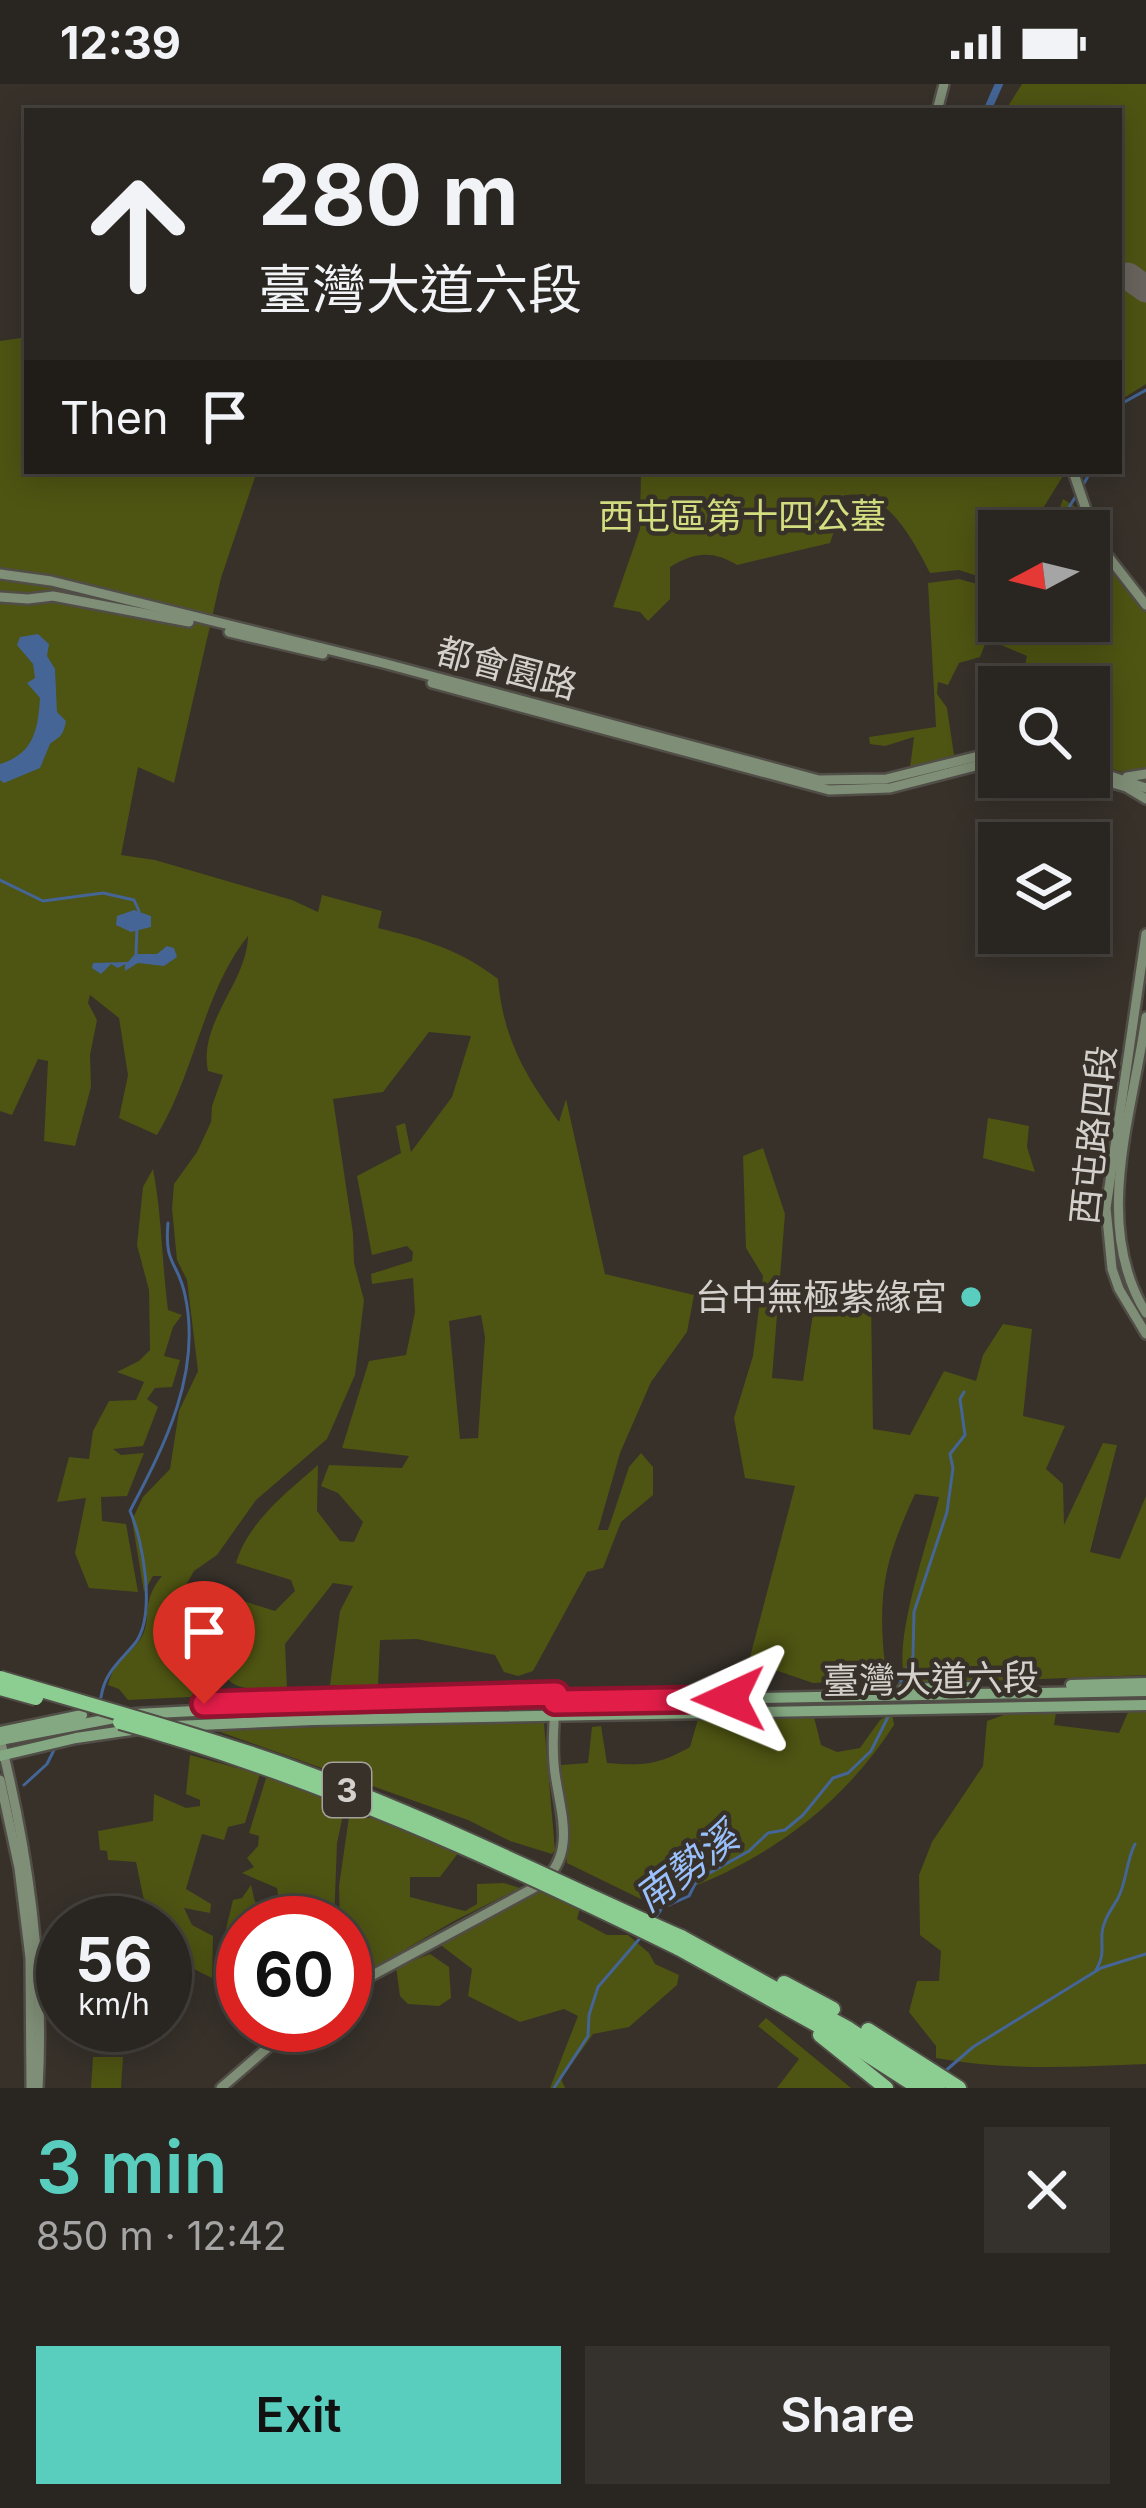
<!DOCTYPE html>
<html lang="en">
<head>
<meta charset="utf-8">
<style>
  :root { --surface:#292520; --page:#35312d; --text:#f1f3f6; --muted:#a5a5a5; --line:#45423e; --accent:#59cebe }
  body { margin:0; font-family:Inter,"Noto Sans TC",sans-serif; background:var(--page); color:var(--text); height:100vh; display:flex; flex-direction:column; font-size:45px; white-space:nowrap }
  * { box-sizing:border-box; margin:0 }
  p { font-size:39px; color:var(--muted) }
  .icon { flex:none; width:66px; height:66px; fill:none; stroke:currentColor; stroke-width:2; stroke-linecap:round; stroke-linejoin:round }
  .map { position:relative; height:2004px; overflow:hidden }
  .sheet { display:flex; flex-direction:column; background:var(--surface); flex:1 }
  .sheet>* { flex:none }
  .hud { position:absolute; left:24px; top:24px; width:1098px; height:366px; border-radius:0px; box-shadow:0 6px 30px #0003,0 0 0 3px var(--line); background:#292520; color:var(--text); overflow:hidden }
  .needle { width:78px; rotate:263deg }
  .buttons { position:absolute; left:978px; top:426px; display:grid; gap:24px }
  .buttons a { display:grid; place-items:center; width:132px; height:132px; border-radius:0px; background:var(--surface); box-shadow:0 6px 30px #0003,0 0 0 3px var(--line); font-size:60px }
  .speed { position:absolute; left:36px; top:1812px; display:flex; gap:24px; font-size:60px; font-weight:700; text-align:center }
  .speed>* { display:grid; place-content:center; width:156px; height:156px; border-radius:50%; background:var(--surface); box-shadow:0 6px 30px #0003,0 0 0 3px var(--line); line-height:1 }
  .speed small { font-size:30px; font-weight:400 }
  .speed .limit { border:18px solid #d22; background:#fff; color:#111 }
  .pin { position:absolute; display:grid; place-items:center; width:102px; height:102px; color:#fff; margin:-123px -51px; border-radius:50% 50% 50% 0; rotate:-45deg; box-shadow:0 0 12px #0007 }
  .pin .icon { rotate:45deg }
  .me { position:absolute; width:132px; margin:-66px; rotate:269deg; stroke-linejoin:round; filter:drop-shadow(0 0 9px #0008) }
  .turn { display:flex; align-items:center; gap:42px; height:252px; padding:0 36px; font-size:54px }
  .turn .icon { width:156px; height:156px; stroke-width:2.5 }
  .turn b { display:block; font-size:84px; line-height:102px }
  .then { display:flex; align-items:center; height:114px; padding:0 36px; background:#0003; gap:24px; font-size:45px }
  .round { display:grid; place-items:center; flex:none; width:126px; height:126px; border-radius:0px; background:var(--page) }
  .headline { display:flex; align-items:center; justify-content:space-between; height:204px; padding:0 36px }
  h1 { font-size:72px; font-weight:600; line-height:90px; color:var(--accent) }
  .action { display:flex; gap:24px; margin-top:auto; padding:24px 36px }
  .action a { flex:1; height:138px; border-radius:0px; background:var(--accent); color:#111; font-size:48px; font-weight:600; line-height:138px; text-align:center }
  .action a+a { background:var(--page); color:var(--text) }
  .status { display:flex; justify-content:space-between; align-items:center; height:84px; padding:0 60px; background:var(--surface); direction:ltr }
  .status svg { height:33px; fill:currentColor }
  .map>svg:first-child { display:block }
</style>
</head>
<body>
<div class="status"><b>12:39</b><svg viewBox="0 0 49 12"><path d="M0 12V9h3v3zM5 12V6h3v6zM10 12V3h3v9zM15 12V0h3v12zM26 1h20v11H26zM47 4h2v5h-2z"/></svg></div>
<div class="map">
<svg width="1146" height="2004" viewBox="0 0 1146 2004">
  <rect width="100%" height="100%" fill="#37312a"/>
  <g fill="#4e5412" fill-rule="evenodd">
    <polygon points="1022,0 1146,0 1146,300 1119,317 1119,27 1005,27"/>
    <path d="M27,253V387H257L221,494L174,699L138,683L121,771L155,776L292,816L318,828L322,811L382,827L378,844C423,855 461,866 498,895C503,954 525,992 559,1038L566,1015L605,1190L694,1211L687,1248L651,1298L620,1369L598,1446H608L629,1383L641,1369L653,1383V1411L621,1438L603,1484L587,1488L533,1587L518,1592L504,1588L495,1571L417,1555L380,1556L378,1602L330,1601L340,1527L353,1502L333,1499L285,1560L287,1605C250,1603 227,1613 217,1572L171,1562L192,1513L198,1507L223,1517L229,1531L243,1517L275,1527L295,1507L291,1496L236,1479C248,1438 287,1408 318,1381L317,1427L340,1457L354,1458L363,1438L338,1409L321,1402L329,1381L402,1384L409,1372L342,1364L369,1277L406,1271L415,1228L413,1194L372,1200L371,1190L412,1177L413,1168L407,1162L372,1171L357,1092L401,1069L396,1042L405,1039L411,1068L452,1013L471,952L429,948L383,1008L333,1015L353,1149L354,1179L364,1216L355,1291L327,1355L256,1416L217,1471L194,1487L160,1547L162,1565L168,1574L199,1576L207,1581L214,1606L231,1611L128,1616L119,1605L108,1601C115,1574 127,1575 141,1554C153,1535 139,1520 162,1492H153L144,1508L132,1436L143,1413L170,1385L179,1327L198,1287L187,1196L177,1176L172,1125L174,1100L197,1068L211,1038L212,1022L223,991L208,987C198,938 247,899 248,852C204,906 195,989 157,1051L119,1034L128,991L119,934L90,911L88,919L97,936L90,971L91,1003L75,1062L44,1057L48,977L38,975L12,1031L0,1027V257ZM481,1231L485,1253L478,1354L460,1355L449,1237Z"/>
    <path d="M641,387H1066L1029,447H999V491L990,496L959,486L930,489C913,456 884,398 839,413L832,425L836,442L830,459L737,481C713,466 694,468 670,483V515L648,537L640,528L613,523L640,445Z"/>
    <polygon points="1063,415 1079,425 1088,447 1051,447"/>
    <polygon points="1089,449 1117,494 1146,529 1146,684 1125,689 1089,678 1089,603 1020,603 1027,572 987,555 980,573 959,579 948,601 938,598 937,610 947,624 954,671 910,684 914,653 885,662 870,660 869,653 936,643 928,499 959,495 999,506 999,537 1089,537"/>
    <polygon points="988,1034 1029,1042 1027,1063 1035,1088 983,1074"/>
    <path d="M763,1064L785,1130L772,1294L803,1297L813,1229L871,1216L873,1345L910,1351L944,1287L976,1297L983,1271L1003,1240L1032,1245L1023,1332L1065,1342L1046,1385L1063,1400L1064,1441L1103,1359L1117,1361L1090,1468L1120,1475L1146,1412V1591L907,1600C889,1564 929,1456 939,1413L915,1410C885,1475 877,1509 885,1581L859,1586L855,1597L813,1599L749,1577L795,1402L745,1394L734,1334L753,1272L763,1192L746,1164L743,1072Z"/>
    <path d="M153,1085C162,1131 162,1180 168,1226L182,1231L173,1243L164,1272L180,1276L172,1303L155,1304L147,1315L158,1323L143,1362L113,1365L121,1371L144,1369L127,1412L101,1413L102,1437L126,1440L138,1508L89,1504L75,1469L86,1414L57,1418L69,1373L89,1375L93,1347L109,1317L136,1316L144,1298L117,1288L139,1277L150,1266L149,1206L137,1161L143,1103Z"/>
    <path d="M1020,1625L1056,1629L1054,1641L1119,1649L1129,1626H1146V1980C1076,1983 1005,1987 936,1974V1962L909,1928L917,1897H939L941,1867L920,1851L919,1791L932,1758L983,1682L987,1637Z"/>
    <path d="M892,1629L894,1641C837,1730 748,1790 647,1818L567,1779L561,1681L588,1679L592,1643L601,1642L607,1679C644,1682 658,1681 690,1663L698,1635L814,1633L821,1661L837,1668L860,1664L880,1636Z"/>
    <polygon points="544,1639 555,1766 552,1770 510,1757 468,1736 212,1645"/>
    <path d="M190,1671L260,1690L245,1739L228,1743L224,1756L202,1750L186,1805L211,1820L210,1829L184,1824L192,1841L213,1852L212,1894C185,1881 165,1871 165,1839H154L143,1812L136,1778L108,1776L107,1767L100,1766L98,1747L153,1737L154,1710L186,1724L200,1722V1716L186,1710Z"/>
    <polygon points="267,1691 345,1722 337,1759 334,1839 243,1839 243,1850 226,1845 233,1816 242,1814 251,1801 255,1818 267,1818 278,1811 277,1804 242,1789 254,1783 247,1774 258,1762 259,1752 249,1749"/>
    <polygon points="349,1733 375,1734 459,1768 440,1793 410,1793 410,1813 465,1827 477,1820 477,1800 504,1799 520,1804 454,1837 363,1890 345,1886 349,1879 345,1874 345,1839 340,1839 339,1802"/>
    <polygon points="544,1805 580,1824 577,1835 607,1851 628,1851 649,1869 655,1880 679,1891 677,1901 629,1943 593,1950 561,1995 565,2004 550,2004 578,1932 564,1925 520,1938 468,1912 472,1885 438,1859"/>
    <polygon points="430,1870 449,1883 451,1914 439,1922 408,1920 400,1912 396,1883"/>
    <polygon points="766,1934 851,2004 777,2004 799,1975 758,1942"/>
    <polygon points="93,1973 123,1973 121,2004 91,2004"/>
  </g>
  <g fill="#446596">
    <path d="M38,550L49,560L47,572L55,585L57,628L66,637C63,653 60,652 50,660L40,684L4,699L0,696V680C34,670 38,645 40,614L27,599L35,594L33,580L17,561L20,553Z"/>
    <polygon points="134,826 151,832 151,843 131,848 116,841 117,832"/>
    <polygon points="167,862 174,864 177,873 164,882 138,879 125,887 125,880 118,884 111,880 101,890 92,884 93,879 128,878 135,870 157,870"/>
  </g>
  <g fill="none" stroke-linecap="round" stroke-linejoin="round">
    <g stroke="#446596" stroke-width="3">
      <polyline points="1119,321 1146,306"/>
      <polyline points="1083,401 1091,387"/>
      <polyline points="1062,447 1066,428 1076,412"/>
      <polyline points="989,536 999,533"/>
      <polyline points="0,796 43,817 103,809 134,816 139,827"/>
      <polyline points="136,870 137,843"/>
      <polyline points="900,1599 913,1572 914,1528 947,1428 953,1384 950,1370 965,1351 960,1315 964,1308"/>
      <path d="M101,1613C105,1587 121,1577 136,1558C156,1530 143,1456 130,1427C165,1361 202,1288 185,1211C178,1177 164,1182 168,1139"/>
      <polyline points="24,1701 47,1680 55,1664"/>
      <polyline points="654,1836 662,1824 689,1812 697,1796 749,1767 768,1749 785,1746 803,1731 833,1694 848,1689 871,1667 888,1633"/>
      <path d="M1096,1886C1105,1870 1101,1865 1102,1849C1103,1836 1112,1825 1118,1814C1127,1797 1126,1777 1135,1760"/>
      <polyline points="943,1989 973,1963 1101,1884 1146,1870"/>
      <polyline points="554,2004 588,1952 589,1931 598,1903 641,1853"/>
    </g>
    <polyline stroke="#446596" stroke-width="8" points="987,27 999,0"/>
    <polyline stroke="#6a645e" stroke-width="27" points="1128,192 1146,205"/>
    <g stroke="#514d47" stroke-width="14">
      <g id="secondary">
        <polyline points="937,27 944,0"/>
        <polyline points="1073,387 1097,458 1146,521"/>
        <polyline points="0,490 51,497 383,579 819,696 886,695 999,667"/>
        <polyline points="0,513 28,515 53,512 189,538"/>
        <polyline points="229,548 323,570"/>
        <polyline points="432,599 829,706 890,704 999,676"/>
        <polyline points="1089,685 1146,704"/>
        <polyline points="1089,692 1126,703 1146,715"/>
        <polyline points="1127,693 1146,690"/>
        <polyline points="1146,850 1106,1124 1112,1185 1119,1205 1146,1250"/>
        <path d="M1146,933C1133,1029 1091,1140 1146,1229"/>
        <path d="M0,1655C29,1770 45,1885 38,2004"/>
        <polyline points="0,1696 19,1784 30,1874 31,2004"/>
        <path d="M345,1906L541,1800C575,1771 562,1734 556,1696C551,1669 554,1637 556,1611"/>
        <polyline points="221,2004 294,1941"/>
      </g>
    </g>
    <g stroke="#514d47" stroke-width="15">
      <g id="primary">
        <polyline points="1071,1601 1146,1599"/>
        <polyline points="903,1605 975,1603"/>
        <polyline points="571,1625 666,1624"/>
        <polyline points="175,1642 313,1636 1146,1621"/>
        <polyline points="0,1648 82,1631"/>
        <polyline points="0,1656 135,1630 278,1623 1146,1607"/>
        <polyline points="0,1672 76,1654 138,1645"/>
      </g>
    </g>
    <g stroke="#514d47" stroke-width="18">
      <g id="highway">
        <polyline points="681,1853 849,1945 938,2004"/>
        <polyline points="678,1864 846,1957 919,2004"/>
        <polyline points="784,1899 833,1925"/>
        <polyline points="868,1946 959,2004"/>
        <polyline points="820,1951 886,2004"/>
      </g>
    </g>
    <use href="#secondary" stroke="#7f8e76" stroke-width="9"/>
    <use href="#primary" stroke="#84a982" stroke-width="10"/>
    <use href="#highway" stroke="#8cce92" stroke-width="14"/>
    <g stroke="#514d47" stroke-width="18" stroke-linecap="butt">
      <g id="highway-bridge">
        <path d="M0,1594C93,1622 187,1647 279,1679C417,1728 548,1794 681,1853"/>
        <polyline points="0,1604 36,1614"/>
        <path d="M120,1638C313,1691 499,1776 678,1864"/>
      </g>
    </g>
    <use href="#highway-bridge" stroke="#8cce92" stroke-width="14"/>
  </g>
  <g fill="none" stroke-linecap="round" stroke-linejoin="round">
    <g stroke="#92132f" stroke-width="30">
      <polyline id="route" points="204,1620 556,1610 555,1618 729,1615"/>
    </g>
    <use href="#route" stroke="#e11d48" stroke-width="21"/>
  </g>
  <circle fill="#59cebe" stroke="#37312a" stroke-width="4.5" cx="971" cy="1213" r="12"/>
  <g text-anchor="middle" stroke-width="9" stroke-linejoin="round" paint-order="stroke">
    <rect fill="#37312a" stroke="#a5a19b" stroke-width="3" x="323" y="1679" width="48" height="54" rx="9"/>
    <g font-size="33" font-weight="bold" fill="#d4d1cc">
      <text x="347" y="1718">3</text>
    </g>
    <g font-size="36" fill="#d2de80" stroke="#37312a">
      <text x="742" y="445">西屯區第十四公墓</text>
    </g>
    <g font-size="36" fill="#d4d1cc" stroke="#37312a">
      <text transform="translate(507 584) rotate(15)" y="13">都會園路</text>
      <text transform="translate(1093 1051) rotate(-84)" y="13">西屯路四段</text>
      <text transform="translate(931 1595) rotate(-1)" y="13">臺灣大道六段</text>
    </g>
    <g font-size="36" fill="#d4d1cc" stroke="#37312a" text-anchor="end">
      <text x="947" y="1226">台中無極紫緣宮</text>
    </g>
    <g font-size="39" font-style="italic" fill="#9ac1fd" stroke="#37312a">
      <text transform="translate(686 1783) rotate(-37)" y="14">南勢溪</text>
    </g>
  </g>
</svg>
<div class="buttons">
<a><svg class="needle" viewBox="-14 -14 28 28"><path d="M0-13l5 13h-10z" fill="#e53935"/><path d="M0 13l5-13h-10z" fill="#a5a5a5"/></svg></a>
<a><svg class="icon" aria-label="search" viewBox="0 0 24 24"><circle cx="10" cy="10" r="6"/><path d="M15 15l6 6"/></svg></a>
<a><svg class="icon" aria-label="layers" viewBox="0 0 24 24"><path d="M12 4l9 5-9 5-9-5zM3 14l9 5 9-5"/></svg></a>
</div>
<div class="speed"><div>56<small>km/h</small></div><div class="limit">60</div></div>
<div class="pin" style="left:204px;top:1620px;background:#d93025"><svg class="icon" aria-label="arrive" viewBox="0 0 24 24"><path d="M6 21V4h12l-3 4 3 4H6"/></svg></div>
<svg class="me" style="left:729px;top:1615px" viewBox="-20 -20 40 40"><path d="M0-17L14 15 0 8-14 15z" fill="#e11d48" stroke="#fff" stroke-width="4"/></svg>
<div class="hud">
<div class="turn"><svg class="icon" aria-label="ahead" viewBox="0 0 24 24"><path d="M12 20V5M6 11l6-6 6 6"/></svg><div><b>280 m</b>臺灣大道六段</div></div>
<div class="then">Then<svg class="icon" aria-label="arrive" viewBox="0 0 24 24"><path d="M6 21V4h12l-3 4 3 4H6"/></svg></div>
</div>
</div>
<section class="sheet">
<div class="headline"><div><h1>3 min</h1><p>850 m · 12:42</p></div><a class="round"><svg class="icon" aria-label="close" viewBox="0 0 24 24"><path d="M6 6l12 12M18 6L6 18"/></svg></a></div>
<div class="action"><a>Exit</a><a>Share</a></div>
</section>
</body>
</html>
